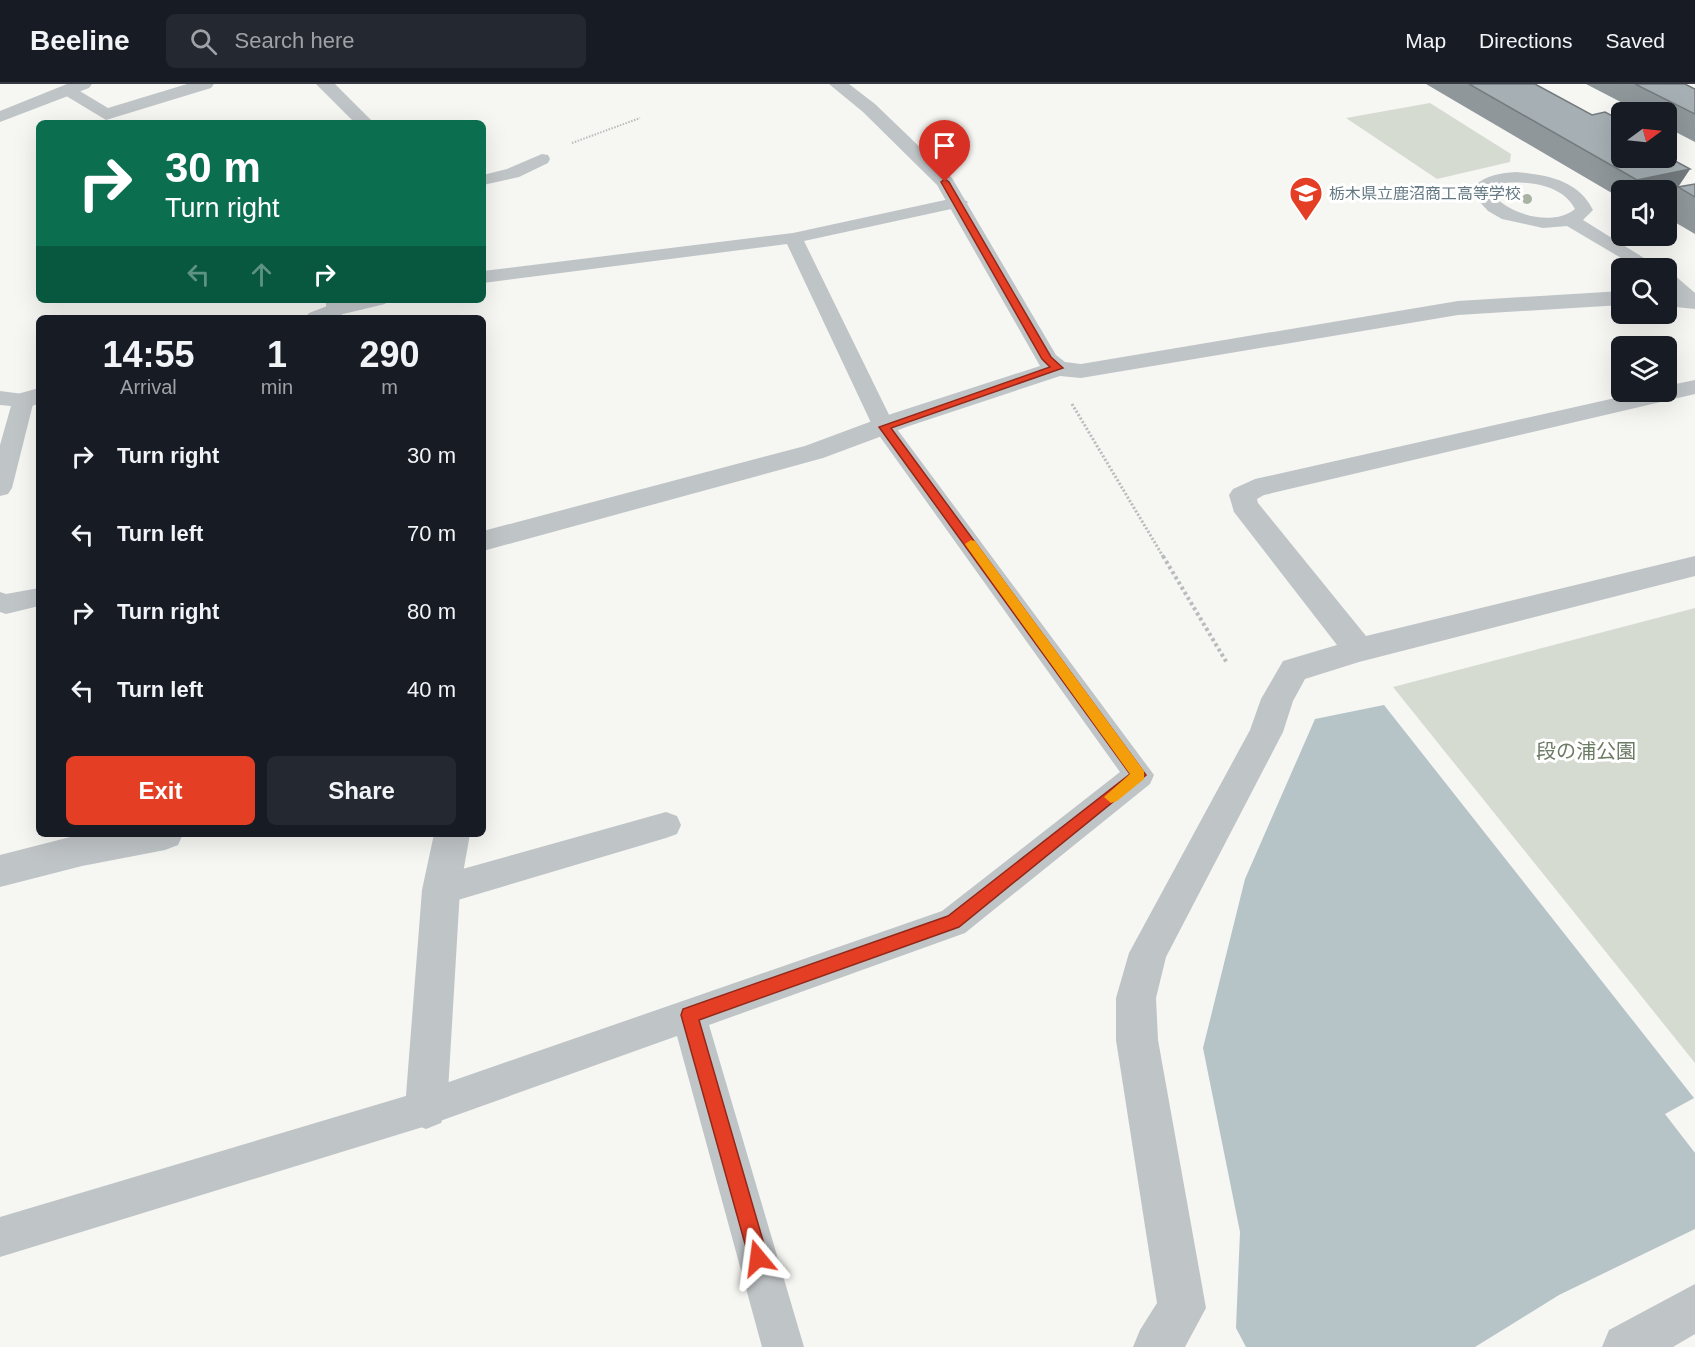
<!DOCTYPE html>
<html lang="en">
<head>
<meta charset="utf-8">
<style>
  :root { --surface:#171b24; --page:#242831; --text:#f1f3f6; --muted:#9ea1a6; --line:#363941; --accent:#e43e25 }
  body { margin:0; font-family:Helvetica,"Noto Sans JP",sans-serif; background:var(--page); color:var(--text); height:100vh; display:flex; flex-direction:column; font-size:22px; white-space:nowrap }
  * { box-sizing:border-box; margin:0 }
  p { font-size:20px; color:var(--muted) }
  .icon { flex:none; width:33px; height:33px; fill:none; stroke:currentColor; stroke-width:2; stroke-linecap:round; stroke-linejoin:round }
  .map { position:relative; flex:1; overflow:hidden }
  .details { position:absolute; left:36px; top:231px; width:450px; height:522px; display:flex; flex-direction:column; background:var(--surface); border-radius:9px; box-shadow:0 6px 24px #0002 }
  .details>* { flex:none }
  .top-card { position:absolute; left:36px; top:36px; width:450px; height:183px; border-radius:9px; box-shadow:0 6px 24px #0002; background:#0b6e4f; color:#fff; overflow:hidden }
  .needle { width:39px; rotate:75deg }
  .buttons { position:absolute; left:1611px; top:18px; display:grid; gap:12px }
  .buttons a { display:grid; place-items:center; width:66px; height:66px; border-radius:9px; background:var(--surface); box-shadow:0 6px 24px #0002; font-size:30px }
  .pin { position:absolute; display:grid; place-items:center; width:51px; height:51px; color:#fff; margin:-62px -26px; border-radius:50% 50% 50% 0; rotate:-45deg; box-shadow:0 0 6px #0007 }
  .pin .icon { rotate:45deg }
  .me { position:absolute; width:66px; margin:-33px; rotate:344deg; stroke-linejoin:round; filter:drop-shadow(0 0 4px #0008) }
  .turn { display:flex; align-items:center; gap:21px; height:126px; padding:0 30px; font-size:27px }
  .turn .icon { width:78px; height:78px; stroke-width:2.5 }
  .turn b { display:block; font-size:42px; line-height:51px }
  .lanes { display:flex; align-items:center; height:57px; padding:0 30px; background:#0003; justify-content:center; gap:30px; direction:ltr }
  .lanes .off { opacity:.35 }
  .eta { display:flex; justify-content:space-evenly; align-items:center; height:102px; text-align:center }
  .eta b { font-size:36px; font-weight:600; line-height:42px }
  .button { display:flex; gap:12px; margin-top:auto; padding:12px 30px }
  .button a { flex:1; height:69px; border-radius:9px; background:var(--accent); color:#fff; font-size:24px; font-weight:600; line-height:69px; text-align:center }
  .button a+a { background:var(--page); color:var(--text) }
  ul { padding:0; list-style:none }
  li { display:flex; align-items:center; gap:18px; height:78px; padding:0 30px }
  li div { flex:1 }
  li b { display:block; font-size:22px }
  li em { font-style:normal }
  header { display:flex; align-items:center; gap:36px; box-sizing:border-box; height:84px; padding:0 30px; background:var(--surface); border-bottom:2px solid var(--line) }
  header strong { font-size:28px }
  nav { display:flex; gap:33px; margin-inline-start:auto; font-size:21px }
  .search { width:420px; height:54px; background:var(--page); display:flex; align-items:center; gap:15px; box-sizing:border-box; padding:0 21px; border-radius:9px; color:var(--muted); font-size:22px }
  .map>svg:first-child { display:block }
</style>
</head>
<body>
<header>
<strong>Beeline</strong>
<div class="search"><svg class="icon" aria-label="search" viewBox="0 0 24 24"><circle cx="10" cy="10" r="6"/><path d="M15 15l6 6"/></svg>Search here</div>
<nav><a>Map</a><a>Directions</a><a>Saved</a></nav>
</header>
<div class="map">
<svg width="1695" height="1263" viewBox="0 0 1695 1263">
  <rect width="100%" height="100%" fill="#f6f6f3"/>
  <g fill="#d6dbd2">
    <polygon points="1430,19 1511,70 1510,78 1437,95 1346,34"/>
    <polygon points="1695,524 1695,979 1393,603"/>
  </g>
  <polygon fill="#b6c4c7" points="1384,621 1694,1014 1665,1030 1695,1069 1695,1145 1559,1211 1475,1263 1246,1263 1236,1244 1240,1148 1203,964 1245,795 1315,635"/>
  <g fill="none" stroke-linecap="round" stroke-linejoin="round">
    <polyline stroke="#b9bcbe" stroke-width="2" stroke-dasharray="1.5 1.5" stroke-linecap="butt" points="572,59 640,34"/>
    <polyline stroke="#b9bcbe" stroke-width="3" stroke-dasharray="2 2" stroke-linecap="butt" points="1072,320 1164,474"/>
    <polyline stroke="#b9bcbe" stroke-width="4" stroke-dasharray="3 3" stroke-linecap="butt" points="1163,472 1227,579"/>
    <g fill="#bfc4c7" fill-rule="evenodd">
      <polygon points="542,70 548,71 550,75 548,79 519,93 483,101 483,91 507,85"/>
      <path d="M1516,88C1547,91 1578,96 1593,126L1583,136L1660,184H1638L1567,142L1543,144L1502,135L1488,127L1479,117L1475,102C1485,91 1502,89 1516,88ZM1505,99C1529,97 1563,101 1575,125C1553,143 1512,131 1494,112L1493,104Z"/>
      <polygon points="959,113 968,118 965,122 804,157 894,341 1154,691 1150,700 965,849 709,941 804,1263 762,1263 677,952 426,1042 0,1173 0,1133 426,1006 942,827 1120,688 873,343 787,160 483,199 483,187 793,149"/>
      <polygon points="1666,188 1673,190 1695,209 1695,220 1683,219 1666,205"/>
      <polygon points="325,216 388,216 385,220 335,232 328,230"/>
      <polygon points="0,307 31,311 34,316 12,404 8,410 0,412 0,361 11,322 0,321"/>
      <polygon points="39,504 39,522 6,530 0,528 0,508 6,510"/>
      <polygon points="666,728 677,732 681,741 677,750 666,754 441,821 430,816 425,806 430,796 441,791"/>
    </g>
    <g fill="#bfc4c7" fill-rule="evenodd">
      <polygon points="187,0 214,0 211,4 106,36 58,7 67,2 73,3 108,24"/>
      <polygon points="316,0 335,0 374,39 355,39"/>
      <polygon points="829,0 849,0 875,20 952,94 1056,271 1065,278 1081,280 1458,217 1622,207 1622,221 1458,231 1081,294 1060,292 909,342 823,374 483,467 483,447 805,362 891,330 1040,282 937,101 863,28"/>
      <polygon points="1666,208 1695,209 1695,225 1666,222"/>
      <path d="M335,219L343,221L346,226C338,238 319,234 305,234L309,229Z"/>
      <polygon points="1695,296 1695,310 1264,411 1257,415 1258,419 1366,552 1695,472 1695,492 1359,578 1305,595 1293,617 1283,648 1166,873 1156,914 1158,956 1206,1224 1185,1263 1133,1263 1140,1246 1157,1219 1116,956 1116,914 1129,869 1250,646 1261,615 1283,577 1337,561 1234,428 1229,411 1233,405 1255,395 1642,308 1666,308 1666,302"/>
      <polygon points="39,304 39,320 23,324 14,321 10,316 14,311"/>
      <polygon points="82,750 183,750 178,761 165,766 82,782 0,803 0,771"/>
      <polygon points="434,750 470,750 460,806 447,1024 441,1039 426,1045 411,1039 405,1024 422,806"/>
      <polygon points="1695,1200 1695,1250 1673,1263 1602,1263 1609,1246"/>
    </g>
    <polygon fill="#bfc4c7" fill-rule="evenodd" points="67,0 92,0 89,4 0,38 0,27"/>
  </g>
  <circle fill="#aab2a4" cx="1527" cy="115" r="5"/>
  <g fill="#8f979b">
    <polygon points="1426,0 1535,0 1690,85 1678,103 1695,100 1695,150 1666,133 1666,121 1676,106 1622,106 1622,115"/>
    <polygon points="1586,0 1685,0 1695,5 1695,58 1666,43 1666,28 1640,28"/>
  </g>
  <g fill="#747b7e">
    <polygon points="1673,64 1660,85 1666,74 1666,66"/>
    <polygon points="1690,85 1676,106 1666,108 1666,106 1631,106 1637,96"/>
  </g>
  <g fill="#a6b0b4" stroke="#747b7e" stroke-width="1.5">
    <polygon points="1469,0 1535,0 1592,31 1605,28 1622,37 1622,74 1666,74 1666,72 1690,85 1637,96"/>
    <polygon points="1635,0 1685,0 1695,5 1695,30"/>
    <polygon points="1666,60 1673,64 1666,66"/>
    <polygon points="1695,100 1695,113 1678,103"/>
  </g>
  <polygon fill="#e43e25" stroke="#942818" stroke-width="1.5" points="945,95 949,98 1051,273 1063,284 891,344 1146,691 959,843 699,936 768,1174 765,1181 758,1184 751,1181 749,1174 681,931 683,925 948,832 1130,690 879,343 1050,283 1042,275 941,98"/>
  <polygon fill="#f59e0b" points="971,456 975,457 1144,687 1144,695 1117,717 1111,719 1104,713 1130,690 967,463 965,460"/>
  <defs>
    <g id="school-pin" transform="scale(1.725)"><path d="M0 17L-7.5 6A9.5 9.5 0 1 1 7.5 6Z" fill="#e43e25" stroke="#fff"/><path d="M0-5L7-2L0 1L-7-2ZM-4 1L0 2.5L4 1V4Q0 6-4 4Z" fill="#fff"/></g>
  </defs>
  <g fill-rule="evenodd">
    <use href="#school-pin" x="1306" y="109"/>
  </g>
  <g text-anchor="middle" stroke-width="6" stroke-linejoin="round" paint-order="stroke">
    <g font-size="16" fill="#657984" stroke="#fff" text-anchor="start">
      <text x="1329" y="115">栃木県立鹿沼商工高等学校</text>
    </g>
    <g font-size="20" fill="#6b7b64" stroke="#fff">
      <text x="1586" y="674">段の浦公園</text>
    </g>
  </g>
</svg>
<div class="buttons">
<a><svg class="needle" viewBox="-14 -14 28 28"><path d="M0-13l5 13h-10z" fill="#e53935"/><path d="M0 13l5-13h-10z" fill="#9ea1a6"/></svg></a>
<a><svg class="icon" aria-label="sound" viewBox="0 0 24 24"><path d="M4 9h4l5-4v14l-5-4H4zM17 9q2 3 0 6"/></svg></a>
<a><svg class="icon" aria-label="search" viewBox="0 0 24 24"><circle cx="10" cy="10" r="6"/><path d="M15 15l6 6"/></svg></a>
<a><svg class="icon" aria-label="layers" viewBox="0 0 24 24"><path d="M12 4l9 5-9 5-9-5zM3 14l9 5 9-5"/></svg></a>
</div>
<div class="pin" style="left:945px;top:98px;background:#d93025"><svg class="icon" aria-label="arrive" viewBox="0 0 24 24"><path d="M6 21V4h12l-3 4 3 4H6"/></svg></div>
<svg class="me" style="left:758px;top:1174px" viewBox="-20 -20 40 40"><path d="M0-17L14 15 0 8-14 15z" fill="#e43e25" stroke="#fff" stroke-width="4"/></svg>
<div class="top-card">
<div class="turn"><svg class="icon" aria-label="right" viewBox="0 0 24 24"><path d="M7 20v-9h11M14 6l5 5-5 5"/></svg><div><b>30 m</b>Turn right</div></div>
<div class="lanes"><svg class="icon off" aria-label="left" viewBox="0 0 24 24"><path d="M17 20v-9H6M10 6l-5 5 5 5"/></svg><svg class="icon off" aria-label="ahead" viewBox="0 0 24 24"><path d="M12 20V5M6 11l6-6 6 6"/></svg><svg class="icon" aria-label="right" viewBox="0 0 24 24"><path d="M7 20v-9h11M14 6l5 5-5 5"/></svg></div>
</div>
<section class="details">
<div class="eta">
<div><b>14:55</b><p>Arrival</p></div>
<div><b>1</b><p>min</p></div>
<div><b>290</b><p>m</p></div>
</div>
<ul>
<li><svg class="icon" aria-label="right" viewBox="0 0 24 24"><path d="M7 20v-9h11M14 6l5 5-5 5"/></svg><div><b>Turn right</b></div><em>30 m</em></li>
<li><svg class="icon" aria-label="left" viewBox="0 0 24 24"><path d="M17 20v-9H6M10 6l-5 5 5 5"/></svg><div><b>Turn left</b></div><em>70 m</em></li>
<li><svg class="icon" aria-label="right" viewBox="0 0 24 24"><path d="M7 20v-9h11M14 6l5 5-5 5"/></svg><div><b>Turn right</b></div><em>80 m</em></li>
<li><svg class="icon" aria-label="left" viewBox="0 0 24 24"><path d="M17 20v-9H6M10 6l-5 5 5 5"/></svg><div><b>Turn left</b></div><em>40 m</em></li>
</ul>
<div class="button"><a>Exit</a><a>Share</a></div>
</section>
</div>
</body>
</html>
